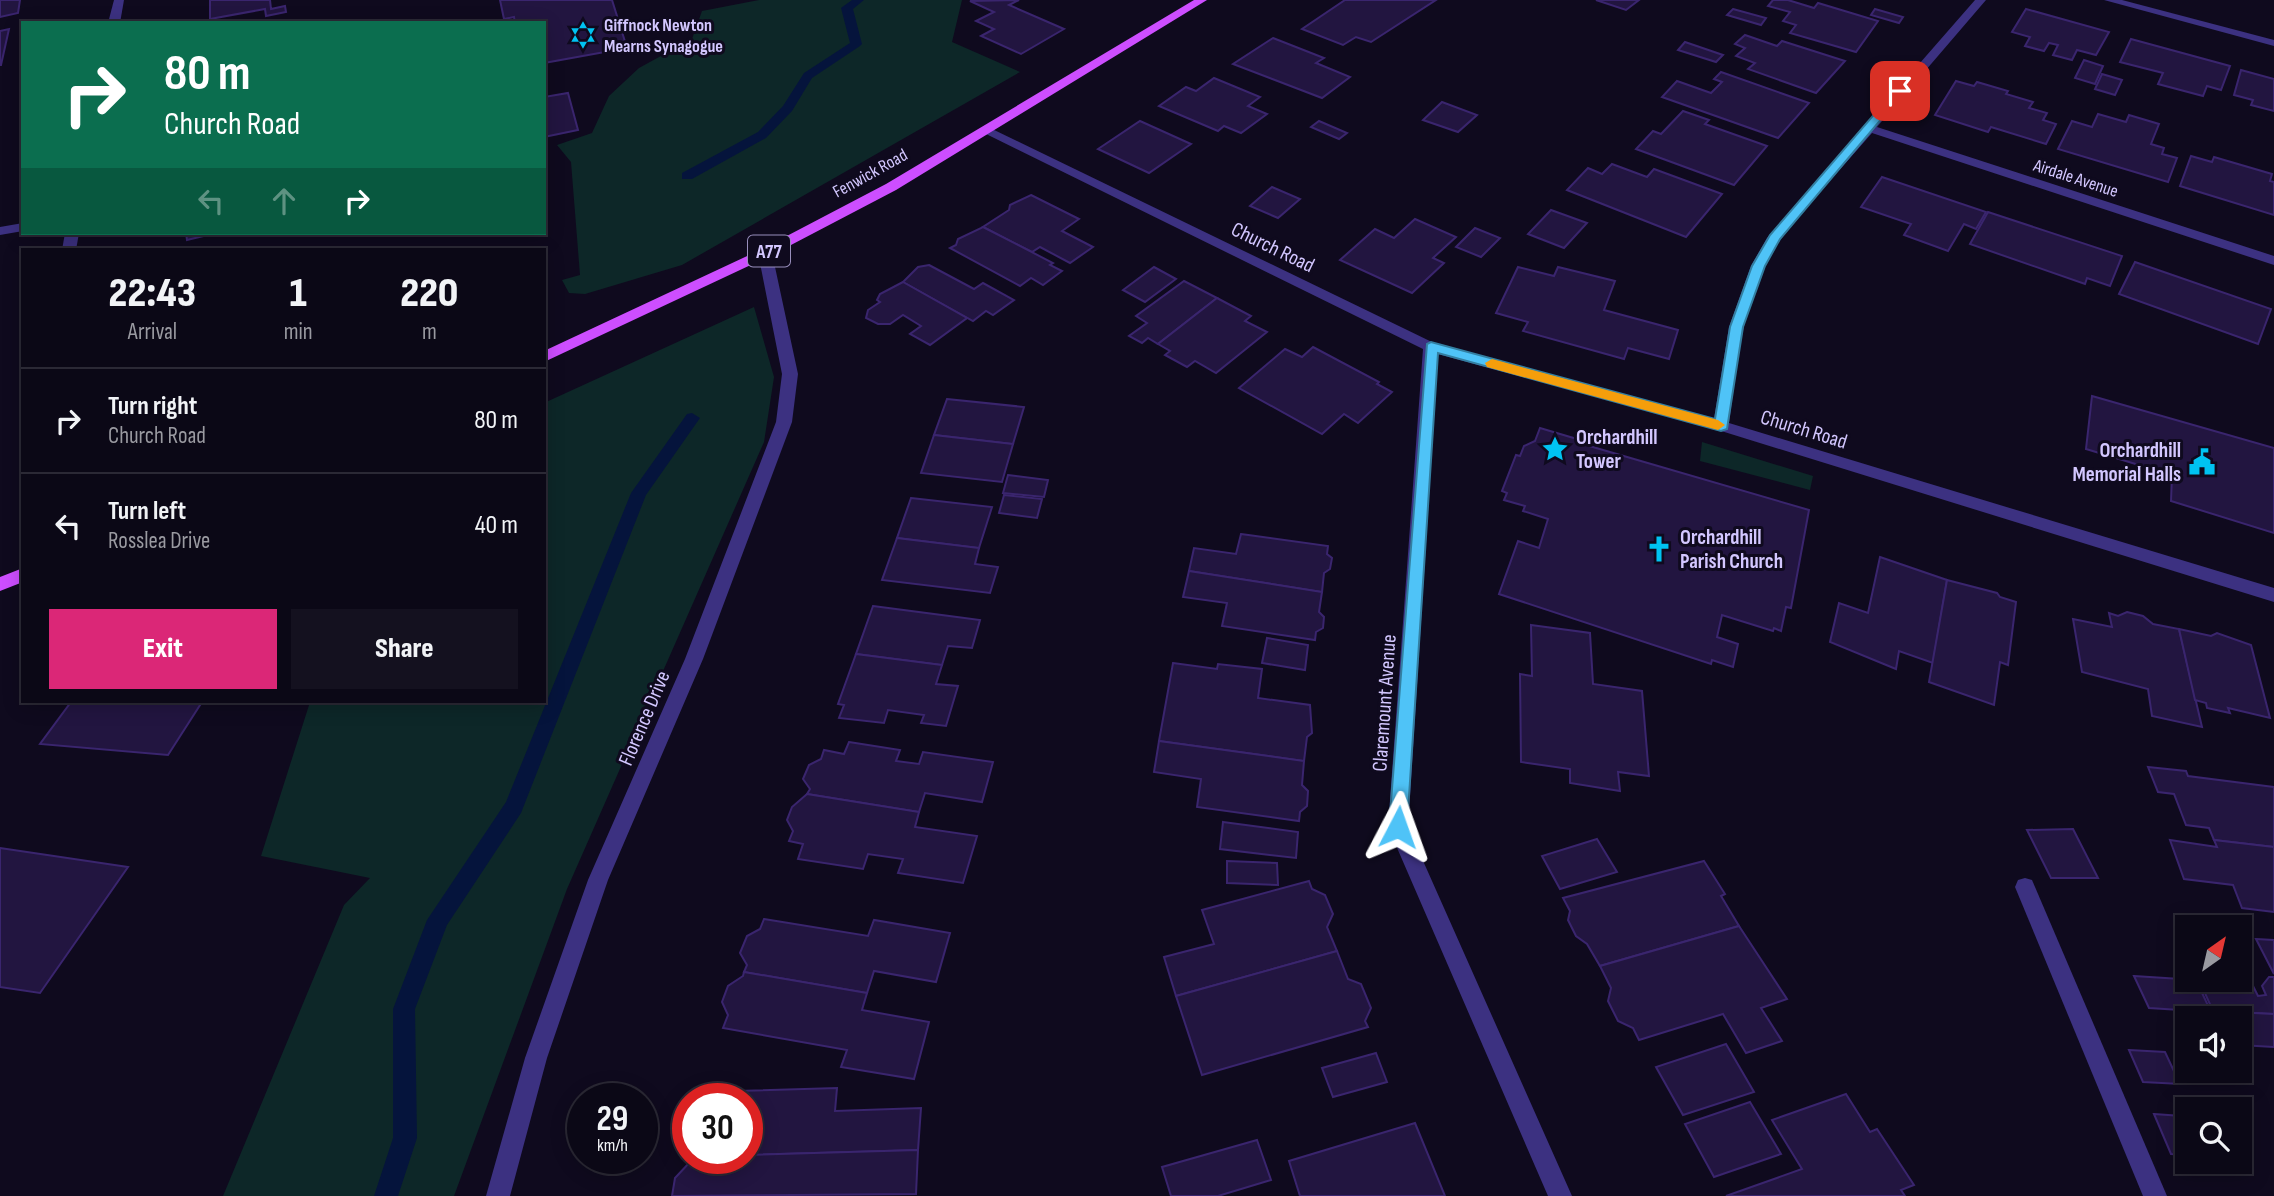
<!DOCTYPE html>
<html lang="en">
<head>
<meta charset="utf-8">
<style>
  :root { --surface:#0b0816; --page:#14111f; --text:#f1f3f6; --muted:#9a9aa1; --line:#2b2935; --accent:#db2777 }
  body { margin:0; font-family:"Sofia Sans Condensed",sans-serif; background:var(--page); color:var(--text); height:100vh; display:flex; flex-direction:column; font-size:26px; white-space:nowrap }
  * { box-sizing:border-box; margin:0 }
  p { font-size:23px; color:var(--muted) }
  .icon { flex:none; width:38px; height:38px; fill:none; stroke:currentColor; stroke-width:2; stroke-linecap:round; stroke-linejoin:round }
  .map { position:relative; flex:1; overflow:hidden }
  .drawer { position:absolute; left:21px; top:248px; width:525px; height:455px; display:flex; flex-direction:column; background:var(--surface); border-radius:0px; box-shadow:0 4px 18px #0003,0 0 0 2px var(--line) }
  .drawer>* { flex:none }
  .guide { position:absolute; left:21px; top:21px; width:525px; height:214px; border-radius:0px; box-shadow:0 4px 18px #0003,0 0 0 2px var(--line); background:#0b6e4f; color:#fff; overflow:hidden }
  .needle { width:46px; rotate:34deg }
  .controls { position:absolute; left:2175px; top:915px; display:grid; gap:14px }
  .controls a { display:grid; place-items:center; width:77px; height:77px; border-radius:0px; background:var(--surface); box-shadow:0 4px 18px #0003,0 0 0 2px var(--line); font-size:35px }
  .speed { position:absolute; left:567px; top:1083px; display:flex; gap:14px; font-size:35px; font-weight:700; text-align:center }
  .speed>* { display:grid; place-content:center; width:91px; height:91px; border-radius:50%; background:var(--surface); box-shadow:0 4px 18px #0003,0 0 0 2px var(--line); line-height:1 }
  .speed small { font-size:18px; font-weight:400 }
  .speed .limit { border:10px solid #d22; background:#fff; color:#111 }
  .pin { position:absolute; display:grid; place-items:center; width:60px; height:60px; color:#fff; margin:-30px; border-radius:14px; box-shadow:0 4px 10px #0006 }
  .me { position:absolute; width:77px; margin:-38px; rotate:4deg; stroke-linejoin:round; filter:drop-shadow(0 0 5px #0008) }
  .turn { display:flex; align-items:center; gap:24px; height:147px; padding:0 28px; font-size:32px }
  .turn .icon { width:91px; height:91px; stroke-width:2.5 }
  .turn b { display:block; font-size:49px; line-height:60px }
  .lanes { display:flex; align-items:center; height:66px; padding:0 28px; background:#0003; justify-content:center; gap:35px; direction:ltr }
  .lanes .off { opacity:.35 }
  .eta { display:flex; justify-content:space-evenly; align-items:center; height:119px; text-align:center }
  .eta b { font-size:42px; font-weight:800; line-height:49px }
  .action { display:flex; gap:14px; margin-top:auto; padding:14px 28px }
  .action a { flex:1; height:80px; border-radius:0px; background:var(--accent); color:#fff; font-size:28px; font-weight:800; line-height:80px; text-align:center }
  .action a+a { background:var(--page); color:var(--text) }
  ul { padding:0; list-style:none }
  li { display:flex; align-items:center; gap:21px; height:105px; padding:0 28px; border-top:2px solid var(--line) }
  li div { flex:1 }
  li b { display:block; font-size:26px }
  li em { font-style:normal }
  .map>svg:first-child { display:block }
</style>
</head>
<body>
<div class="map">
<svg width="2274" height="1196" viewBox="0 0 2274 1196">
  <rect width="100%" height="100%" fill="#0f0a1e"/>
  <g fill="#0d2728">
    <polygon points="759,0 962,0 952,42 1020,72 682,265 585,294 569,293 562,280 580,275 571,162 557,145 592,133 609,96 639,68 692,39 702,11"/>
    <polygon points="754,307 774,377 764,442 567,889 454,1196 223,1196 344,905 370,878 261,856 310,702 544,702 544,403"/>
    <polygon points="1702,442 1813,476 1810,490 1700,461"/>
  </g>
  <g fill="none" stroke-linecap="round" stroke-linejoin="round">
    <g fill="#05143c" fill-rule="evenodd">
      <polygon points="852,0 864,0 853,9 862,44 860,46 812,78 792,111 766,138 692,179 682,179 682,173 758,132 783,106 804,73 850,43 841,8"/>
      <polygon points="692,413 700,418 646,495 521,813 447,925 415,1009 417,1138 398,1196 374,1196 393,1138 393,1009 427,920 506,802 631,493 687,414"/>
    </g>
  </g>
  <g fill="#221540" stroke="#3a256e" stroke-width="2">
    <polygon points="0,0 20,0 18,13 0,17"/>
    <polygon points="210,0 270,0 271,9 285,6 286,12 266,16 265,9 210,19"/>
    <polygon points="500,0 612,0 627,48 544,63 544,23 515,23 514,17 504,19"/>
    <polygon points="1019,0 1009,5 1064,29 1021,54 981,36 994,29 976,21 994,12 970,1"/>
    <polygon points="1345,0 1436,0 1371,42 1356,37 1343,45 1302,29"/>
    <polygon points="1596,0 1639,0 1626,10"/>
    <polygon points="1773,0 1788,0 1814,8 1818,3 1878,21 1856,52 1790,33 1796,25 1783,21 1790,12 1768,6"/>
    <polygon points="1733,9 1766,18 1761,25 1727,15"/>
    <polygon points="1875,9 1903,17 1899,23 1871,15"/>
    <polygon points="2026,9 2109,32 2096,55 2077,50 2072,60 2053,55 2058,45 2049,43 2044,51 2025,46 2030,37 2012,32"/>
    <polygon points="9,29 1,65 0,65 0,31"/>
    <polygon points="1745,35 1777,46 1782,41 1845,61 1816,93 1748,69 1755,63 1736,56 1745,48 1735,44"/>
    <polygon points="1273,38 1324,58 1316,63 1350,77 1322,98 1233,64"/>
    <polygon points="2131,39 2230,66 2221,90 2207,86 2203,96 2158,84 2163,73 2120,62"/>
    <polygon points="1685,42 1723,55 1716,62 1678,50"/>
    <polygon points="2084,60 2103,66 2095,84 2075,78"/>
    <polygon points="2241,70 2274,79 2274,111 2251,105 2253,100 2234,95"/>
    <polygon points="1721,72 1809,103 1778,138 1662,97 1677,81 1711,93 1722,82 1714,79"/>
    <polygon points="2102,74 2122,80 2115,95 2095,89"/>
    <polygon points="1214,78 1260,97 1248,106 1267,114 1241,133 1224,126 1218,131 1159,106 1186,87 1196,91"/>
    <polygon points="1956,81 1974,86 1977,82 2008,91 2006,94 2033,102 2029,108 2047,113 2043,120 2056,124 2046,144 1991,127 1988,132 1935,115"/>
    <polygon points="568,93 578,130 544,137 544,97"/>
    <polygon points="1442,102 1477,115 1458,132 1423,120"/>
    <polygon points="1683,111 1709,120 1705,124 1767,146 1734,185 1636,149 1653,131 1661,134"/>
    <polygon points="2098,114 2126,122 2129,115 2159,124 2151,144 2164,148 2162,154 2177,158 2168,182 2058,149 2072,121 2092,127"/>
    <polygon points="1140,121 1191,144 1149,173 1098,149"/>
    <polygon points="1319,121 1347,133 1339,139 1311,127"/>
    <polygon points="2191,156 2212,162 2214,157 2272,174 2270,181 2274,182 2274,215 2180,186"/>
    <polygon points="1612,164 1647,177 1654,169 1722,194 1686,237 1567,190 1588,168 1602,174"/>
    <polygon points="1882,177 1986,212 1976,229 1964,224 1948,251 1904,235 1911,224 1861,207"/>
    <polygon points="1272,187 1300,199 1278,218 1250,206"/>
    <polygon points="1031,195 1079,219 1062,231 1093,247 1070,263 1040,247 1032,252 983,227 1009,210 1010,205"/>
    <polygon points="1551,210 1587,223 1564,248 1528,234"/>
    <polygon points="1988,212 2122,256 2110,286 2087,278 2085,284 1970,244"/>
    <polygon points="1415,219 1456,237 1433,258 1444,263 1412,293 1340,260 1375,229 1394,238"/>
    <polygon points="983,227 1053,263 1050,265 1062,271 1043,285 1031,278 1020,286 950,248 956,245 958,239"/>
    <polygon points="1475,228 1500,238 1481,257 1456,247"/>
    <polygon points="186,233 216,233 187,240"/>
    <polygon points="2135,262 2271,309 2258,344 2119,294"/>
    <polygon points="929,265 974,289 983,283 1014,300 993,315 986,311 973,321 903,282 918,267"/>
    <polygon points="1154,267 1176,279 1145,302 1123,290"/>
    <polygon points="1518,267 1554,276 1558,267 1615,281 1604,310 1678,330 1669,359 1628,348 1624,359 1523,331 1528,322 1496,313"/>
    <polygon points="1184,281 1217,298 1158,344 1148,338 1142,343 1129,336 1147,323 1136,316"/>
    <polygon points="903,282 967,318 930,345 910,334 921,326 903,315 890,324 878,324 866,318 868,310 880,302 877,300 880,294"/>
    <polygon points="1217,298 1251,316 1245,321 1267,332 1216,373 1195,361 1187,367 1165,355 1170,351 1158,344"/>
    <polygon points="1313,347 1379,382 1377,384 1392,392 1358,423 1344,414 1322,434 1239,388 1285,349 1302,357"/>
    <polygon points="2092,396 2274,448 2274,533 2171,501 2172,475 2086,449"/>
    <polygon points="947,399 1024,407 1013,444 934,435"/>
    <polygon points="1540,428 1587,442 1586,445 1809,510 1791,608 1786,607 1781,631 1774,628 1773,631 1722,615 1717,637 1738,644 1733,667 1712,660 1711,664 1499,594 1518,541 1539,548 1548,519 1523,511 1525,506 1504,500 1507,493 1502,491 1516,455 1520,456 1524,446 1535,441"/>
    <polygon points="934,435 1013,444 1002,482 921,473"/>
    <polygon points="1008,475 1048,480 1044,497 1003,493"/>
    <polygon points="1004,495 1042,499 1037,518 999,513"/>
    <polygon points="911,498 992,507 979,548 897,538"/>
    <polygon points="1241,534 1328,546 1327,554 1332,558 1330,569 1324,573 1322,592 1189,571 1194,548 1236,554"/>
    <polygon points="897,538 979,548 975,564 998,567 990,593 882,580"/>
    <polygon points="1880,557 1947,580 1933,663 1899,651 1896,669 1830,642 1839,603 1868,613"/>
    <polygon points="1189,571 1322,592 1319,612 1324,617 1323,628 1316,632 1315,640 1222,626 1227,603 1183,597"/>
    <polygon points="1947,580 1997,593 2000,597 2016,602 2008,665 2000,662 1994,705 1929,682"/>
    <polygon points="873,606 957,617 980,620 972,648 948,646 942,665 856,654"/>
    <polygon points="2127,612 2143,616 2153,624 2179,629 2202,727 2152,716 2148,689 2082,672 2073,619 2112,627 2109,613 2118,616"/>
    <polygon points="1531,625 1590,633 1593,684 1642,691 1649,776 1618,772 1620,791 1570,783 1570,769 1521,762 1520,674 1532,676"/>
    <polygon points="2179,629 2211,636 2217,633 2251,645 2270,718 2228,708 2230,713 2207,708 2206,703 2195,700"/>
    <polygon points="1267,638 1308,645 1305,670 1262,663"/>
    <polygon points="856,654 942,665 936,684 958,686 946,726 921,723 924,715 888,710 884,723 839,718 844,705 838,704"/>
    <polygon points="1173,663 1217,669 1218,664 1262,669 1258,698 1310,705 1312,733 1307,737 1304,761 1159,741"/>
    <polygon points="71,702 202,702 168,755 40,744"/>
    <polygon points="1159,741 1304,761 1302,785 1308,791 1307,806 1300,812 1299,821 1197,807 1201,779 1154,772"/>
    <polygon points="849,742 900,750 896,761 919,764 923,752 993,762 982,802 925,793 919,812 807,794 810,789 803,779 809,765 821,759 824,750 844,754"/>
    <polygon points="2148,767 2186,771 2188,776 2274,787 2274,847 2214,840 2209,828 2186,825 2174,794 2158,792"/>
    <polygon points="807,794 919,812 915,827 977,836 963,883 898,873 903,859 868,854 863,869 798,859 803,844 789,841 793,831 787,820 792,807"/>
    <polygon points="1223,822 1298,832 1296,858 1220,849"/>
    <polygon points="2073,829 2098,878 2051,878 2027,830"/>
    <polygon points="1597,839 1617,872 1560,889 1542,856"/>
    <polygon points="2170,840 2217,847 2214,840 2274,847 2274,912 2242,908 2233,885 2184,879"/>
    <polygon points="0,848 128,867 40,993 0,987"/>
    <polygon points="1227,861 1277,863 1278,885 1227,883"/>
    <polygon points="1704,861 1725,894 1721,896 1739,926 1600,966 1587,944 1576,936 1568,920 1570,911 1563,898"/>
    <polygon points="1309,881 1312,889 1325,895 1333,914 1327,927 1337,951 1176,996 1164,957 1214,944 1202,910"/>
    <polygon points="764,919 868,936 874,920 950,933 936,982 874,971 867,993 744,972 747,965 740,953 747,936 760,929"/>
    <polygon points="1739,926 1787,999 1761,1008 1782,1041 1746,1053 1723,1014 1639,1040 1633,1028 1618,1021 1608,1001 1611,988 1600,966"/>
    <polygon points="2256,939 2274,940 2274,974"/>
    <polygon points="1337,951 1348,979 1361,984 1371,1008 1365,1021 1368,1027 1202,1075 1176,996"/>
    <polygon points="744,972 867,993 862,1010 929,1022 914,1079 841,1067 847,1050 723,1028 728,1015 722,1002 728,986 743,976"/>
    <polygon points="2134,976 2196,980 2211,1012 2149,1008"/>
    <polygon points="2269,977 2274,977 2274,1014 2213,1011 2199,980 2251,982 2258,996 2266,995 2262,986"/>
    <polygon points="2213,1011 2274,1014 2274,1047 2240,1045 2240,1018 2217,1018"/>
    <polygon points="1726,1044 1754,1092 1683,1115 1656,1067"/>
    <polygon points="2129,1050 2165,1052 2180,1084 2143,1082"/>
    <polygon points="1376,1053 1387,1082 1333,1097 1322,1068"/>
    <polygon points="837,1088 835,1111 921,1108 918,1150 747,1155 747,1099 701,1099 701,1092"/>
    <polygon points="1846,1094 1870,1132 1877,1129 1914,1185 1901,1190 1905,1196 1726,1196 1802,1169 1772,1120"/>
    <polygon points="1750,1102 1781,1154 1714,1177 1685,1124"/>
    <polygon points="2154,1114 2182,1116 2188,1129 2188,1155 2171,1154"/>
    <polygon points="1415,1123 1445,1196 1300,1196 1289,1161"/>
    <polygon points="1257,1140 1271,1180 1218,1196 1171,1196 1162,1167"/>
    <polygon points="918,1150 916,1194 672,1196 675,1178 690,1162 690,1158 747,1158 747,1155"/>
  </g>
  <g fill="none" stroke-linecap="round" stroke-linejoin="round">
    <polygon fill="#3c3181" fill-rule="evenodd" points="2025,878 2032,880 2035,887 2167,1196 2143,1196 2015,887 2018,880"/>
    <g fill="#3c3181" fill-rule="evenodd">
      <polygon points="114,0 124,0 120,23 108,23"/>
      <path d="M1975,0H1986L1877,127L2274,256V265L1872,133C1842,168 1808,202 1781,239C1742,291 1738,362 1729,423L2274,588V602L1718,430L1438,354L1408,827L1572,1196H1548L1388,827L1423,349L980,131L982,128H990L1436,344L1714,419L1729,327L1751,266L1767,238Z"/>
      <polygon points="2104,0 2122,0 2274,40 2274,46"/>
      <polygon points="23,223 23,231 0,235 0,227"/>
      <polygon points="65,233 79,233 76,250 62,250"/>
      <polygon points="765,249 772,253 798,374 792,422 703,659 608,880 547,1058 510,1196 486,1196 525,1058 588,880 685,659 776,422 782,374 758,253"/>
    </g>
    <g fill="#cd4eff" fill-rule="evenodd">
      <polygon points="1194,0 1207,0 896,190 770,256 544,362 544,351 760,250 886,184"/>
      <polygon points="23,568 23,582 0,591 0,577"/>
    </g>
  </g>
  <polygon fill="#4fc3f7" stroke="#337fa1" stroke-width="2" points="1896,89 1905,91 1780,239 1765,266 1743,327 1727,429 1721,431 1438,353 1407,827 1404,832 1398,835 1391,832 1389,827 1427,344 1431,342 1715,419 1730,327 1752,266 1770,235"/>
  <polygon fill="#f59e0b" points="1492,359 1718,420 1725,425 1718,430 1487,367 1485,363"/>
  <defs>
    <g id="synagogue-bare" transform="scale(2.1)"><path d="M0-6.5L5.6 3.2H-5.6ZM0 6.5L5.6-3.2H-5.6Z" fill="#00c3f2" stroke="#0f0a1e" stroke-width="2.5" paint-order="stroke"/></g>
    <g id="sight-bare" transform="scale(2.1)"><path d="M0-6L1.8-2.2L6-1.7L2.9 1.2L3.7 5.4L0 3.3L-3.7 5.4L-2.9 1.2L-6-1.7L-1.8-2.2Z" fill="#00c3f2" stroke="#0f0a1e" stroke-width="2.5" paint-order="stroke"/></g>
    <g id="civic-bare" transform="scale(2.1)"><path d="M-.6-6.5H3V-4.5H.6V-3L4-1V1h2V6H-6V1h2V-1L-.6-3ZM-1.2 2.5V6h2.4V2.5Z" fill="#00c3f2" stroke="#0f0a1e" stroke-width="2.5" paint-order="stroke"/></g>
    <g id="church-bare" transform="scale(2.1)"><path d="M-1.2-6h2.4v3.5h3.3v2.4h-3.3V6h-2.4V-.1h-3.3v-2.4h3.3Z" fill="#00c3f2" stroke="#0f0a1e" stroke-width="2.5" paint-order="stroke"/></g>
  </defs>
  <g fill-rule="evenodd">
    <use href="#synagogue-bare" x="583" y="35"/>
    <use href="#sight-bare" x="1555" y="449"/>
    <use href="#civic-bare" x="2202" y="462"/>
    <use href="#church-bare" x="1659" y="549"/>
  </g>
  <g text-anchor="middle" stroke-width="6" stroke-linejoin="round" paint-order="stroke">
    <g font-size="18" font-weight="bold" fill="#d3c7ff" stroke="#0f0a1e" text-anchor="start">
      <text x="604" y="31">Giffnock Newton<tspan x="604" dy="21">Mearns Synagogue</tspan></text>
    </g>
    <g font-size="18" fill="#d3c7ff" stroke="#0f0a1e">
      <text transform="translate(870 173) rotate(-29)" y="6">Fenwick Road</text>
      <text transform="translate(2076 178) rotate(18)" y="6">Airdale Avenue</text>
    </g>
    <rect fill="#0f0a1e" stroke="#988ebc" stroke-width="2" x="748" y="235.5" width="42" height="31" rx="5"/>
    <g font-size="19" font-weight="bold" fill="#d3c7ff">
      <text x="769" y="258">A77</text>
    </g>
    <g font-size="21" fill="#d3c7ff" stroke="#0f0a1e">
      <text transform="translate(1273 247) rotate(26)" y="7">Church Road</text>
      <text transform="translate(1804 429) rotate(17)" y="7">Church Road</text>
      <text transform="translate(1384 703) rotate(-86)" y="7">Claremount Avenue</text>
      <text transform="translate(644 718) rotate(-67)" y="7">Florence Drive</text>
    </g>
    <g font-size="21" font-weight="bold" fill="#d3c7ff" stroke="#0f0a1e" text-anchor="start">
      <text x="1576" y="444">Orchardhill<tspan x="1576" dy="24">Tower</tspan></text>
      <text x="2181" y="457" text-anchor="end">Orchardhill<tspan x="2181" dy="24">Memorial Halls</tspan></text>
      <text x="1680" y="544">Orchardhill<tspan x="1680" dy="24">Parish Church</tspan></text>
    </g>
  </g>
</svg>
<div class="controls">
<a><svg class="needle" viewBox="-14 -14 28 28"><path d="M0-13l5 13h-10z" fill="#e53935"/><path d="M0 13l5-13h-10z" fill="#9a9aa1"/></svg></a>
<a><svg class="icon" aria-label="sound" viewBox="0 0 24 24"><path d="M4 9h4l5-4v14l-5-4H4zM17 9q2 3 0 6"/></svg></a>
<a><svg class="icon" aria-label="search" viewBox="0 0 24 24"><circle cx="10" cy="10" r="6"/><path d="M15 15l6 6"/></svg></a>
</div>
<div class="speed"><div>29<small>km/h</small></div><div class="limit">30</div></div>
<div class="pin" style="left:1900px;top:91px;background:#d93025"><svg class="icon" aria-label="arrive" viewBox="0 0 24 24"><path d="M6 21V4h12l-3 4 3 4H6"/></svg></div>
<svg class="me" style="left:1398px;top:827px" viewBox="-20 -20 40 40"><path d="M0-17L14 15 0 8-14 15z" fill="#4fc3f7" stroke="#fff" stroke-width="4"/></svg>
<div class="guide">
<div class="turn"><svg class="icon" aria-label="right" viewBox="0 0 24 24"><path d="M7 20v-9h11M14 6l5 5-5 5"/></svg><div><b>80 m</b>Church Road</div></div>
<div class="lanes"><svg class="icon off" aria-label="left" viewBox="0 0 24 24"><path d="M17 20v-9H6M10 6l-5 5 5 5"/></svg><svg class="icon off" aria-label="ahead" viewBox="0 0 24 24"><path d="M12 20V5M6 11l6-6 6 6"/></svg><svg class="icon" aria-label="right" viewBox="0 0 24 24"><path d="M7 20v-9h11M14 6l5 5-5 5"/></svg></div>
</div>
<section class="drawer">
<div class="eta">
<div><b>22:43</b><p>Arrival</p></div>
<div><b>1</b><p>min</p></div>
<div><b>220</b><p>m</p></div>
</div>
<ul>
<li><svg class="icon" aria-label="right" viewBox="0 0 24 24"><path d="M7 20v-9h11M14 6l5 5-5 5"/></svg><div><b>Turn right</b><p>Church Road</p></div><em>80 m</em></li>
<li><svg class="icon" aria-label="left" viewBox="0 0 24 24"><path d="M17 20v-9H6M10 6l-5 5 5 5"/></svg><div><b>Turn left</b><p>Rosslea Drive</p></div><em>40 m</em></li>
</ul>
<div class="action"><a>Exit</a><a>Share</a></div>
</section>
</div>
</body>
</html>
